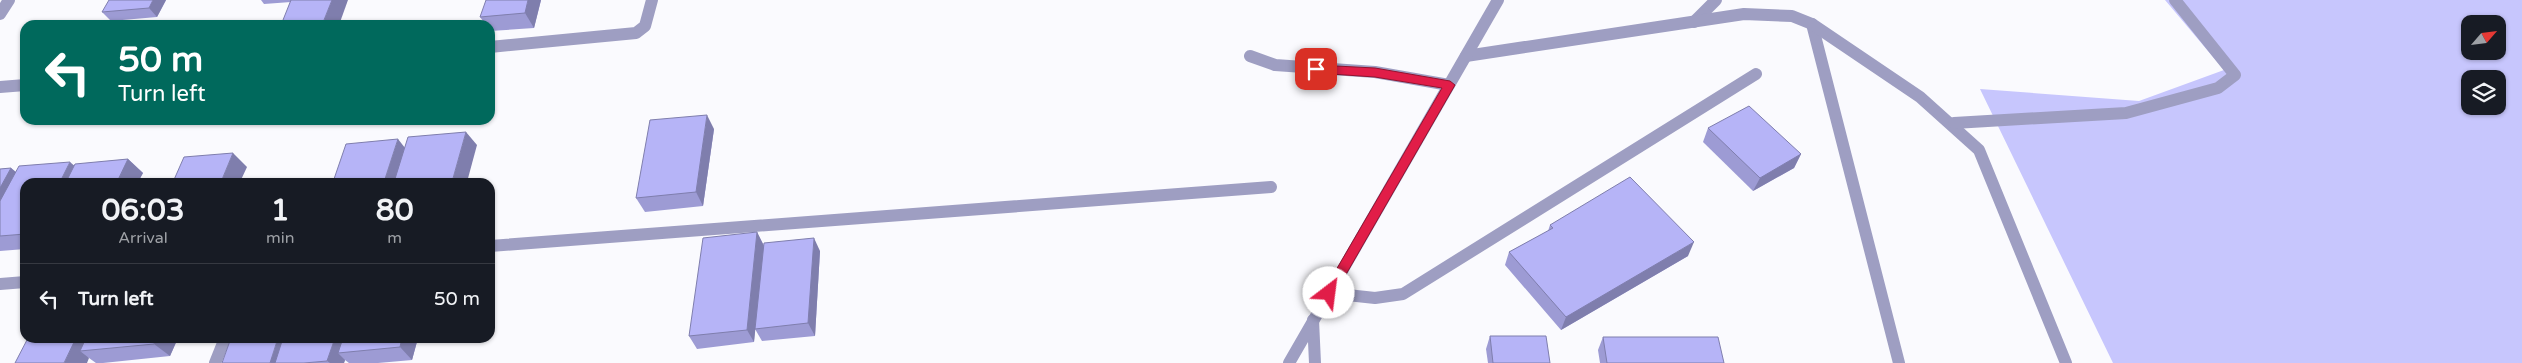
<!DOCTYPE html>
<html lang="en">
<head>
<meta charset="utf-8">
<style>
  :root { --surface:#171b24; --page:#242831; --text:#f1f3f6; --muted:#9ea1a6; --line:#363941 }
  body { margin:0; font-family:"Varela Round",sans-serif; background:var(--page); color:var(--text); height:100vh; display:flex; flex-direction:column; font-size:19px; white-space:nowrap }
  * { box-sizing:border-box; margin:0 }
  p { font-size:16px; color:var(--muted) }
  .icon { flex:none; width:28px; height:28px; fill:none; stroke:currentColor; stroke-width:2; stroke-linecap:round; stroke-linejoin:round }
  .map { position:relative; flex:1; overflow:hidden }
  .details { position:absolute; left:20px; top:178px; width:475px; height:165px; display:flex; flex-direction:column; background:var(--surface); border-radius:15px; box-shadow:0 1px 4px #0004 }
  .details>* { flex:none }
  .top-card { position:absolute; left:20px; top:20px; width:475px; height:105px; border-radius:15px; box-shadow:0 1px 4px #0004; background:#00695c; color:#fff; overflow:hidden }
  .needle { width:32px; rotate:62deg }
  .buttons { position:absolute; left:2461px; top:15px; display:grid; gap:10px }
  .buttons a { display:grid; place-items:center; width:45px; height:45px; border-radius:10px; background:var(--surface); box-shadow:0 1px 4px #0004; font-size:25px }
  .pin { position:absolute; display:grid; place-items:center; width:42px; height:42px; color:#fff; margin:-21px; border-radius:10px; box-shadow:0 2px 8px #0006 }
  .me { position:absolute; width:55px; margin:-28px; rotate:30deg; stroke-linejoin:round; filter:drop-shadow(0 0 4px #0008) }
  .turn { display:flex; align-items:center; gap:18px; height:105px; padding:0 15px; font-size:22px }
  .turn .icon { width:65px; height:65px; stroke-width:2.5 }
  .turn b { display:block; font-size:35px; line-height:42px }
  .eta { display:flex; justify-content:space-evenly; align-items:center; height:85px; text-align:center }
  .eta b { font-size:30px; font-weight:700; line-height:35px }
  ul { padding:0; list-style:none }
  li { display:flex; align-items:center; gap:15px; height:70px; padding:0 15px; border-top:1px solid var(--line) }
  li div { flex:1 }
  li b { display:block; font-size:19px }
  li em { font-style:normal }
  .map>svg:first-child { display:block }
</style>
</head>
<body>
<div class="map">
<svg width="2522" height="363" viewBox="0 0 2522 363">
  <rect width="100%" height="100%" fill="#fafafe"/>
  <path fill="#c7c6fd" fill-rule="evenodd" d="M2165,0H2522V363H2113L1980,89L2139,101L2224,70ZM2470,24H2498V51H2470ZM2470,79H2498V106H2470Z"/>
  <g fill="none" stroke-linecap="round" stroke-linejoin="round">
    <polyline stroke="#9e9ec2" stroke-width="12" points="1250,56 1275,65 1375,72 1449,85"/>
    <g stroke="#9e9ec2" stroke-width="12">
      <polyline points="0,14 9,0"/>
      <polyline points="1694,22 1716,0"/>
      <polyline points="1812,24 1899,363"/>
      <polyline points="490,47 636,33 645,26 652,0"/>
      <polyline points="1466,56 1744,14 1792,16 1812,24 1920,97 1979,150 2066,363"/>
      <polyline points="0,87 25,85"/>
      <polyline points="1954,123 2126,113 2218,88 2235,75 2175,0"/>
      <polyline points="490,246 1271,187"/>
      <polyline points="0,284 25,282"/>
      <polyline points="1329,293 1375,298 1403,294 1756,74"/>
      <polyline points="1313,320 1315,363"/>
      <polyline points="215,363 225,338"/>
      <polyline points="1289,363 1498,0"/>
    </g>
  </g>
  <g fill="#9d9bd4">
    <polygon points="166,0 157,17 111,21 102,12"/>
    <polygon points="261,0 348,0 291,2 264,4"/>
    <polygon points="541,0 534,28 490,31 490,25 486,25 480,17"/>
    <polygon points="1708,128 1801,154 1794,168 1753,191 1703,142"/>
    <polygon points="714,129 703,206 645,212 636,198"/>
    <polygon points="128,159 143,173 138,182 25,182 25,249 0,251 0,169 11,168 16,172"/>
    <polygon points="1550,225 1688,256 1561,330 1505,265 1509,252 1548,231"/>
    <polygon points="757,232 764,246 820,251 815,336 762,341 755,329 754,342 697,349 689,336"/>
    <polygon points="1490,336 1550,363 1488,363 1486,349"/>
    <polygon points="1603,337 1724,363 1600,363 1598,350"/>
    <polygon points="28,338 178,338 170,356 103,363 96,363 89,358"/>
    <polygon points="418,338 412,360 378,363 349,363 345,360 344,363 222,363"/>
  </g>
  <g fill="#7f7ead">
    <polygon points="153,0 166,0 157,17 149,8"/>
    <polygon points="332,0 348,0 339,25 322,25"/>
    <polygon points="528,0 541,0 534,28 525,13"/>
    <polygon points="707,115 714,129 703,206 696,192"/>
    <polygon points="466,132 477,145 467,182 452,182"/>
    <polygon points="398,139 409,153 400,182 384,182"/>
    <polygon points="233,153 247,167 240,182 221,182"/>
    <polygon points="1801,154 1794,168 1753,191 1760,178"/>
    <polygon points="128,159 143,173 138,182 117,182"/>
    <polygon points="70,162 86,176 82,182 60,182"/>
    <polygon points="11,168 27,182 0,233 0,188"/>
    <polygon points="757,232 764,246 754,342 747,330"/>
    <polygon points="814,238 820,251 815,336 808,323"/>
    <polygon points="1694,242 1688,256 1561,330 1566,317"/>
    <polygon points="76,338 98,338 80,351 89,358 87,363 64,363"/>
    <polygon points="157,338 178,338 170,356 154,344"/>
    <polygon points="278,338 297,338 288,363 270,363"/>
    <polygon points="335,338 352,338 338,353 345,360 344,363 330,363 327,361"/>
    <polygon points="402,338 418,338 412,360 400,347"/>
  </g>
  <g fill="#b6b4f7" stroke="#7f7ead">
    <polygon points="109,0 153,0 149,8 102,12"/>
    <polygon points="291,0 332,0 322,25 281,25"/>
    <polygon points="486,0 528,0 525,13 480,17"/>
    <polygon points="1749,106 1801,154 1760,178 1708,128"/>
    <polygon points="707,115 696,192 636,198 650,120"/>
    <polygon points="466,132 452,182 394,182 408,137"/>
    <polygon points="398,139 384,182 333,182 346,144"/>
    <polygon points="233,153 221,182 173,182 184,157"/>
    <polygon points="128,159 117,182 66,182 75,164"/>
    <polygon points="70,162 60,182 25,182 25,234 0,236 0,201 19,166"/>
    <polygon points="11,168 0,188 0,169"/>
    <polygon points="1630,177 1694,242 1566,317 1509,252 1553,228 1550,225"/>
    <polygon points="757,232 747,330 689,336 703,238"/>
    <polygon points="814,238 808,323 755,329 764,243"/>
    <polygon points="1490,336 1546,336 1550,363 1493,363"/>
    <polygon points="1603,337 1718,337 1724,363 1607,363"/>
    <polygon points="28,338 76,338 64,363 15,363"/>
    <polygon points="86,338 157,338 154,344 80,351"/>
    <polygon points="231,338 278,338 270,363 222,363"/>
    <polygon points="283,338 335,338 327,361 304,363 275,363"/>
    <polygon points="343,338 402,338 400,347 338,353"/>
  </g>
  <polygon fill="#e11d48" stroke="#92132f" points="1316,65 1375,68 1450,81 1455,85 1333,297 1325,297 1323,293 1325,289 1442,88 1375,77 1316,73 1310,69"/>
</svg>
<div class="buttons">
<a><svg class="needle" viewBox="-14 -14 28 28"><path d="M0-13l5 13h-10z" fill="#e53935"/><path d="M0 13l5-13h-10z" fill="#9ea1a6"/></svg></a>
<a><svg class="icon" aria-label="layers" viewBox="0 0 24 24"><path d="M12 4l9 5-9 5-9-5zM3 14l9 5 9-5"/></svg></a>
</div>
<div class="pin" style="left:1316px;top:69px;background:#d93025"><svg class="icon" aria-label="arrive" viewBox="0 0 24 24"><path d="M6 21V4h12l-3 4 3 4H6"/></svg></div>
<svg class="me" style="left:1329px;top:293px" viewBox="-20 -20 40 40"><circle r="19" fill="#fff"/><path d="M0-13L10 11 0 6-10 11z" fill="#e11d48"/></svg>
<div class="top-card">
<div class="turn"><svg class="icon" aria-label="left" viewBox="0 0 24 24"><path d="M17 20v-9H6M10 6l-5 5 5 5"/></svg><div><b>50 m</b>Turn left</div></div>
</div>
<section class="details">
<div class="eta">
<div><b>06:03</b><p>Arrival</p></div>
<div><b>1</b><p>min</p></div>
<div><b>80</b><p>m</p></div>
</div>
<ul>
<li><svg class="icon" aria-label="left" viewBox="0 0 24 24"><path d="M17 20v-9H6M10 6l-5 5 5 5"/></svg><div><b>Turn left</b></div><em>50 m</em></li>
</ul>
</section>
</div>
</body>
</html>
